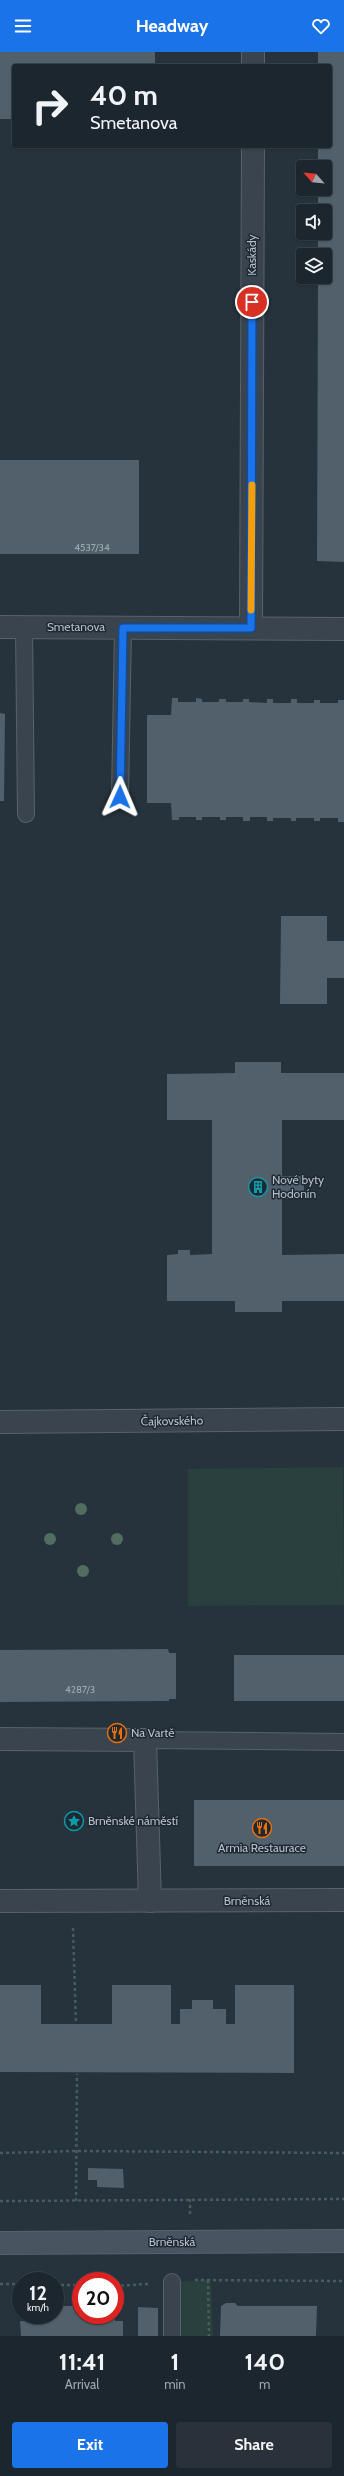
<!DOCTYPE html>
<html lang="en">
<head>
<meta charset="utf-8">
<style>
  :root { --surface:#1c262e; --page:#29323a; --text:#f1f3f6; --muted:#a0a5aa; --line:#3a434a; --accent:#1a73e8 }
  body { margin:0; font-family:Cabin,sans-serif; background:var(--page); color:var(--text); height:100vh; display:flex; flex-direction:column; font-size:15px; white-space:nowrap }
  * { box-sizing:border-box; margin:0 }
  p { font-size:13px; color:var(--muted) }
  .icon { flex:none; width:22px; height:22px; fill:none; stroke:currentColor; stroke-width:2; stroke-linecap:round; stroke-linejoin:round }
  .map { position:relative; height:2284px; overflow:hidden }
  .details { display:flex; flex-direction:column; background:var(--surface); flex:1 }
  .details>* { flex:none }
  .banner { position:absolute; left:12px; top:12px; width:320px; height:84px; border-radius:4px; box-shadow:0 1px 3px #0004,0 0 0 1px var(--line); background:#1c262e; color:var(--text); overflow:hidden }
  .needle { width:26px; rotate:297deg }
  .controls { position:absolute; left:296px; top:108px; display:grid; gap:8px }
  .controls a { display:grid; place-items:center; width:36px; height:36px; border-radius:4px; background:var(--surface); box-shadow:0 1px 3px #0004,0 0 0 1px var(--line); font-size:20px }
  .speed { position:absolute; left:12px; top:2220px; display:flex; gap:8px; font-size:20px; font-weight:700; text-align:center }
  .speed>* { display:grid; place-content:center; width:52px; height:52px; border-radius:50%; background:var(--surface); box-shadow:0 1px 3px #0004,0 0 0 1px var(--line); line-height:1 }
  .speed small { font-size:10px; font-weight:400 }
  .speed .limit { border:6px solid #d22; background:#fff; color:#111 }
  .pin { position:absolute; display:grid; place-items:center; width:34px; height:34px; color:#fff; margin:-17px; border:2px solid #fff; border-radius:50%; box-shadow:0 1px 4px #0007 }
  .me { position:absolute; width:44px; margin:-22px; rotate:1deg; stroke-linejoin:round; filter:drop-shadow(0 0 3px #0008) }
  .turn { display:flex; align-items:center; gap:14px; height:84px; padding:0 12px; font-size:18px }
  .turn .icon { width:52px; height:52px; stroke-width:2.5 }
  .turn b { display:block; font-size:28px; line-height:34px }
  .eta { display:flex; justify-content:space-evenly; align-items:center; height:68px; text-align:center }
  .eta b { font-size:24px; font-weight:800; line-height:28px }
  .cta { display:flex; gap:8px; margin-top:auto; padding:8px 12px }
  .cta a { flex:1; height:46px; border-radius:4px; background:var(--accent); color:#fff; font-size:16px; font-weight:800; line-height:46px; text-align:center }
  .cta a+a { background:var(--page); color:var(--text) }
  header { display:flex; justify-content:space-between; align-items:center; height:52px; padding:0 12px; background:var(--accent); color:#fff; font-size:18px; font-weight:800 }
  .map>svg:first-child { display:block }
</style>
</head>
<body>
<header><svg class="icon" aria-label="menu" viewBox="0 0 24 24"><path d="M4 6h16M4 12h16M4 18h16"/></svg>Headway<svg class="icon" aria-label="heart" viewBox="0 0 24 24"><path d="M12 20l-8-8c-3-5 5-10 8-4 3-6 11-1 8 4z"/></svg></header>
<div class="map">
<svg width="344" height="2284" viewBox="0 0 344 2284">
  <rect width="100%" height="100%" fill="#26333d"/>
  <g fill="#29403f">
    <polygon points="343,1415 344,1553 188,1554 188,1417"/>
    <polygon points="211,2227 213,2284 179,2284 178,2230"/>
  </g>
  <g fill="#51606a">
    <polygon points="0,0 155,0 155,14 14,14 14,67 0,67"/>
    <polygon points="318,0 344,0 344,510 317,509 318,225 325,225 325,203 318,203 318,181 325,181 325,159 318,159 318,137 325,137 325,115 318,115 318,94 330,94 330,14 318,14"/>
    <rect x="0" y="408" width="139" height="94"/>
    <polygon points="172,646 178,646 178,650 196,650 196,646 202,647 202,650 219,650 219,647 226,647 226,650 243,650 243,647 249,647 249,650 267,651 267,647 273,647 273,651 291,651 291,647 297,647 297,651 314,651 314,648 320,648 320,651 338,651 338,648 344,648 344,770 338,770 338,766 320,766 320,769 314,769 314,766 296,766 296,769 291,769 291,766 273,766 273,769 267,769 267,765 250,765 250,769 243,769 243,765 226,765 226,768 220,768 220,765 202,765 202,768 196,768 196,765 179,765 179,768 172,768 171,751 147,751 147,663 171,663"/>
    <polygon points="0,661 5,662 4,749 0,749"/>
    <polygon points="281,864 327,864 327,889 344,889 344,926 327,926 327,952 280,952"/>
    <polygon points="235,1010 281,1010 281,1021 344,1021 344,1068 282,1068 282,1124 304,1124 304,1146 282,1147 282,1203 344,1202 344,1249 282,1249 282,1260 235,1260 235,1249 167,1249 167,1203 178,1202 178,1198 190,1198 190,1203 212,1202 212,1068 167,1068 167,1022 235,1021"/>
    <polygon points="168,1597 169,1601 176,1601 176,1647 169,1647 169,1649 0,1650 0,1598"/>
    <rect x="234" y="1603" width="110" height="46"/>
    <rect x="194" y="1748" width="150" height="66"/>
    <polygon points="0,1933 41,1933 41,1972 112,1972 112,1933 171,1933 171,1972 180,1972 180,1957 192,1957 192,1948 213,1948 213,1957 226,1957 226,1972 235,1972 235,1933 294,1933 294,2021 0,2020"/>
    <polygon points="88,2116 123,2117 124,2136 97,2135 97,2128 88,2128"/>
    <polygon points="226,2251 235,2251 238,2254 317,2254 316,2284 220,2284 221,2254"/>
    <polygon points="55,2254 81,2254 81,2263 115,2263 115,2269 123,2269 123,2284 21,2284 20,2269 29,2269 28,2263 55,2263"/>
    <polygon points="138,2255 158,2256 158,2284 138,2284"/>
  </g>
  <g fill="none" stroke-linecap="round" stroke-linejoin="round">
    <g stroke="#58626b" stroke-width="18">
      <g id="lane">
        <polyline points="24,575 26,762"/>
        <polyline points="120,745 123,576"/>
        <polyline points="145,1688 344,1690"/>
        <polyline points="172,2284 172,2230"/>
      </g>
    </g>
    <g stroke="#58626b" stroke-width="24">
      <g id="street">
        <polyline points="253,14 253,0"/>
        <polyline points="0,575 344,577"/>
        <polyline points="251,576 253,94"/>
        <polyline points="0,1370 344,1367"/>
        <polyline points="0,1687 145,1688 150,1849"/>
        <polyline points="0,1849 344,1848"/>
      </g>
    </g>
    <g stroke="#58626b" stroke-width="24">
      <polyline id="secondary" points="0,2191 344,2189"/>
    </g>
    <g stroke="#485c5c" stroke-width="2.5" stroke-dasharray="3 3" stroke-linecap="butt">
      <polyline points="73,1876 76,1972"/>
      <polyline points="0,2101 76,2099 344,2101"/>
      <polyline points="0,2149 344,2147"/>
      <polyline points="76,2149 77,2022"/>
      <polyline points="190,2162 190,2147"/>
      <polyline points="195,2228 344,2229"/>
      <polyline points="208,2228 209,2284"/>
      <polyline points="0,2232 21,2232"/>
      <polyline points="55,2233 81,2233"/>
      <polyline points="115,2234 148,2232"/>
    </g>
    <use href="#lane" stroke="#3a444e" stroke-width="16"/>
    <use href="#street" stroke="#3a444e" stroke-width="22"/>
    <use href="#secondary" stroke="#485460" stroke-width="22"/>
  </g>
  <g fill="#516d5f">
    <circle cx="81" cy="1457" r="6"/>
    <circle cx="50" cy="1487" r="6"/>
    <circle cx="117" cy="1487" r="6"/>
    <circle cx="83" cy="1519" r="6"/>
  </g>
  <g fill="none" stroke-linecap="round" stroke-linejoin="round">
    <g stroke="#114b97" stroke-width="10">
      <polyline id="route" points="120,745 123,576 251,576 252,250"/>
    </g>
    <use href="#route" stroke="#1a73e8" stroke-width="7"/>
    <polyline stroke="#f59e0b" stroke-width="7" points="251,558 252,433"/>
  </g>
  <defs>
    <g id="building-ring" transform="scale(1)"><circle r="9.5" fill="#1f2933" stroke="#0f9aa8" stroke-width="1.5"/><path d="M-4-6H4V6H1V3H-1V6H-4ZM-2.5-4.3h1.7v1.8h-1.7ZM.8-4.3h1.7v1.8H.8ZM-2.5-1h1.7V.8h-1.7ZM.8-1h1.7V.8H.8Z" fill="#0f9aa8"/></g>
    <g id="restaurant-ring" transform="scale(1)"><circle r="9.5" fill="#1f2933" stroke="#e8710a" stroke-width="1.5"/><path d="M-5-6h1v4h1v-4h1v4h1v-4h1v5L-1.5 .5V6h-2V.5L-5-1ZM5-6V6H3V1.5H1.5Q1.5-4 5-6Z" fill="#e8710a"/></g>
    <g id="sight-ring" transform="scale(1)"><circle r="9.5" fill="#1f2933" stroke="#0f9aa8" stroke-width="1.5"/><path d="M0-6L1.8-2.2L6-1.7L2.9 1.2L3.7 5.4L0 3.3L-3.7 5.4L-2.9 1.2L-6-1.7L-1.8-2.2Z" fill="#0f9aa8"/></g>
  </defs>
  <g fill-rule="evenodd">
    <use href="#building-ring" x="258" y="1135"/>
    <use href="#restaurant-ring" x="117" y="1681"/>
    <use href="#sight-ring" x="74" y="1769"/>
    <use href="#restaurant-ring" x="262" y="1776"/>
  </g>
  <g text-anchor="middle" stroke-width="3" stroke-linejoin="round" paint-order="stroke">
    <g font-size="10" fill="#9da7b0">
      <text x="92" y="499">4537/34</text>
      <text x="80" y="1641">4287/3</text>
    </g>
    <g font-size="12" fill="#b6bfc8" stroke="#1f2933">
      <text transform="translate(252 203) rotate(-90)" y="4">Kaskády</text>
      <text x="76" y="579">Smetanova</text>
      <text transform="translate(172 1369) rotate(-1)" y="4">Čajkovského</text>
      <text x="247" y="1853">Brněnská</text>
      <text x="172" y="2194">Brněnská</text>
    </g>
    <g font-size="12" fill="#b6bfc8" stroke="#1f2933" text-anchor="start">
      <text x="272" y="1132">Nové byty<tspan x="272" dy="14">Hodonín</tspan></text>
      <text x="131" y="1685">Na Vartě</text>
      <text x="88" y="1773">Brněnské náměstí</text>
      <text x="262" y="1800" text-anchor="middle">Armia Restaurace</text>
    </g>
  </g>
</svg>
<div class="controls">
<a><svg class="needle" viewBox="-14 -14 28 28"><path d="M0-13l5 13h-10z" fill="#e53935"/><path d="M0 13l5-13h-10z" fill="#a0a5aa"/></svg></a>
<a><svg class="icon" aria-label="sound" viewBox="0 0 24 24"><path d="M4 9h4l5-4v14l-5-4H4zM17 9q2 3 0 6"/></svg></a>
<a><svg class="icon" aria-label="layers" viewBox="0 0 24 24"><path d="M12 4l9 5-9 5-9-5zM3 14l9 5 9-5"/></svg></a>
</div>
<div class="speed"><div>12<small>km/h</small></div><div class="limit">20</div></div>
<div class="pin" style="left:252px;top:250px;background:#d93025"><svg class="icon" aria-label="arrive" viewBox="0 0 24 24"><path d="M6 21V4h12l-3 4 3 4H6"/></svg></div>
<svg class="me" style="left:120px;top:745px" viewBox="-20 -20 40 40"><path d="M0-17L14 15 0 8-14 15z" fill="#1a73e8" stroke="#fff" stroke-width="4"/></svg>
<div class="banner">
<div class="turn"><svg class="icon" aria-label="right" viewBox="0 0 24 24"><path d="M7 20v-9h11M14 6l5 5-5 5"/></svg><div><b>40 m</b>Smetanova</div></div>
</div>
</div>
<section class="details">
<div class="eta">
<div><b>11:41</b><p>Arrival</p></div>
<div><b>1</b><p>min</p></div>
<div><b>140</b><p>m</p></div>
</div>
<div class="cta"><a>Exit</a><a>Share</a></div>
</section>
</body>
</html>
